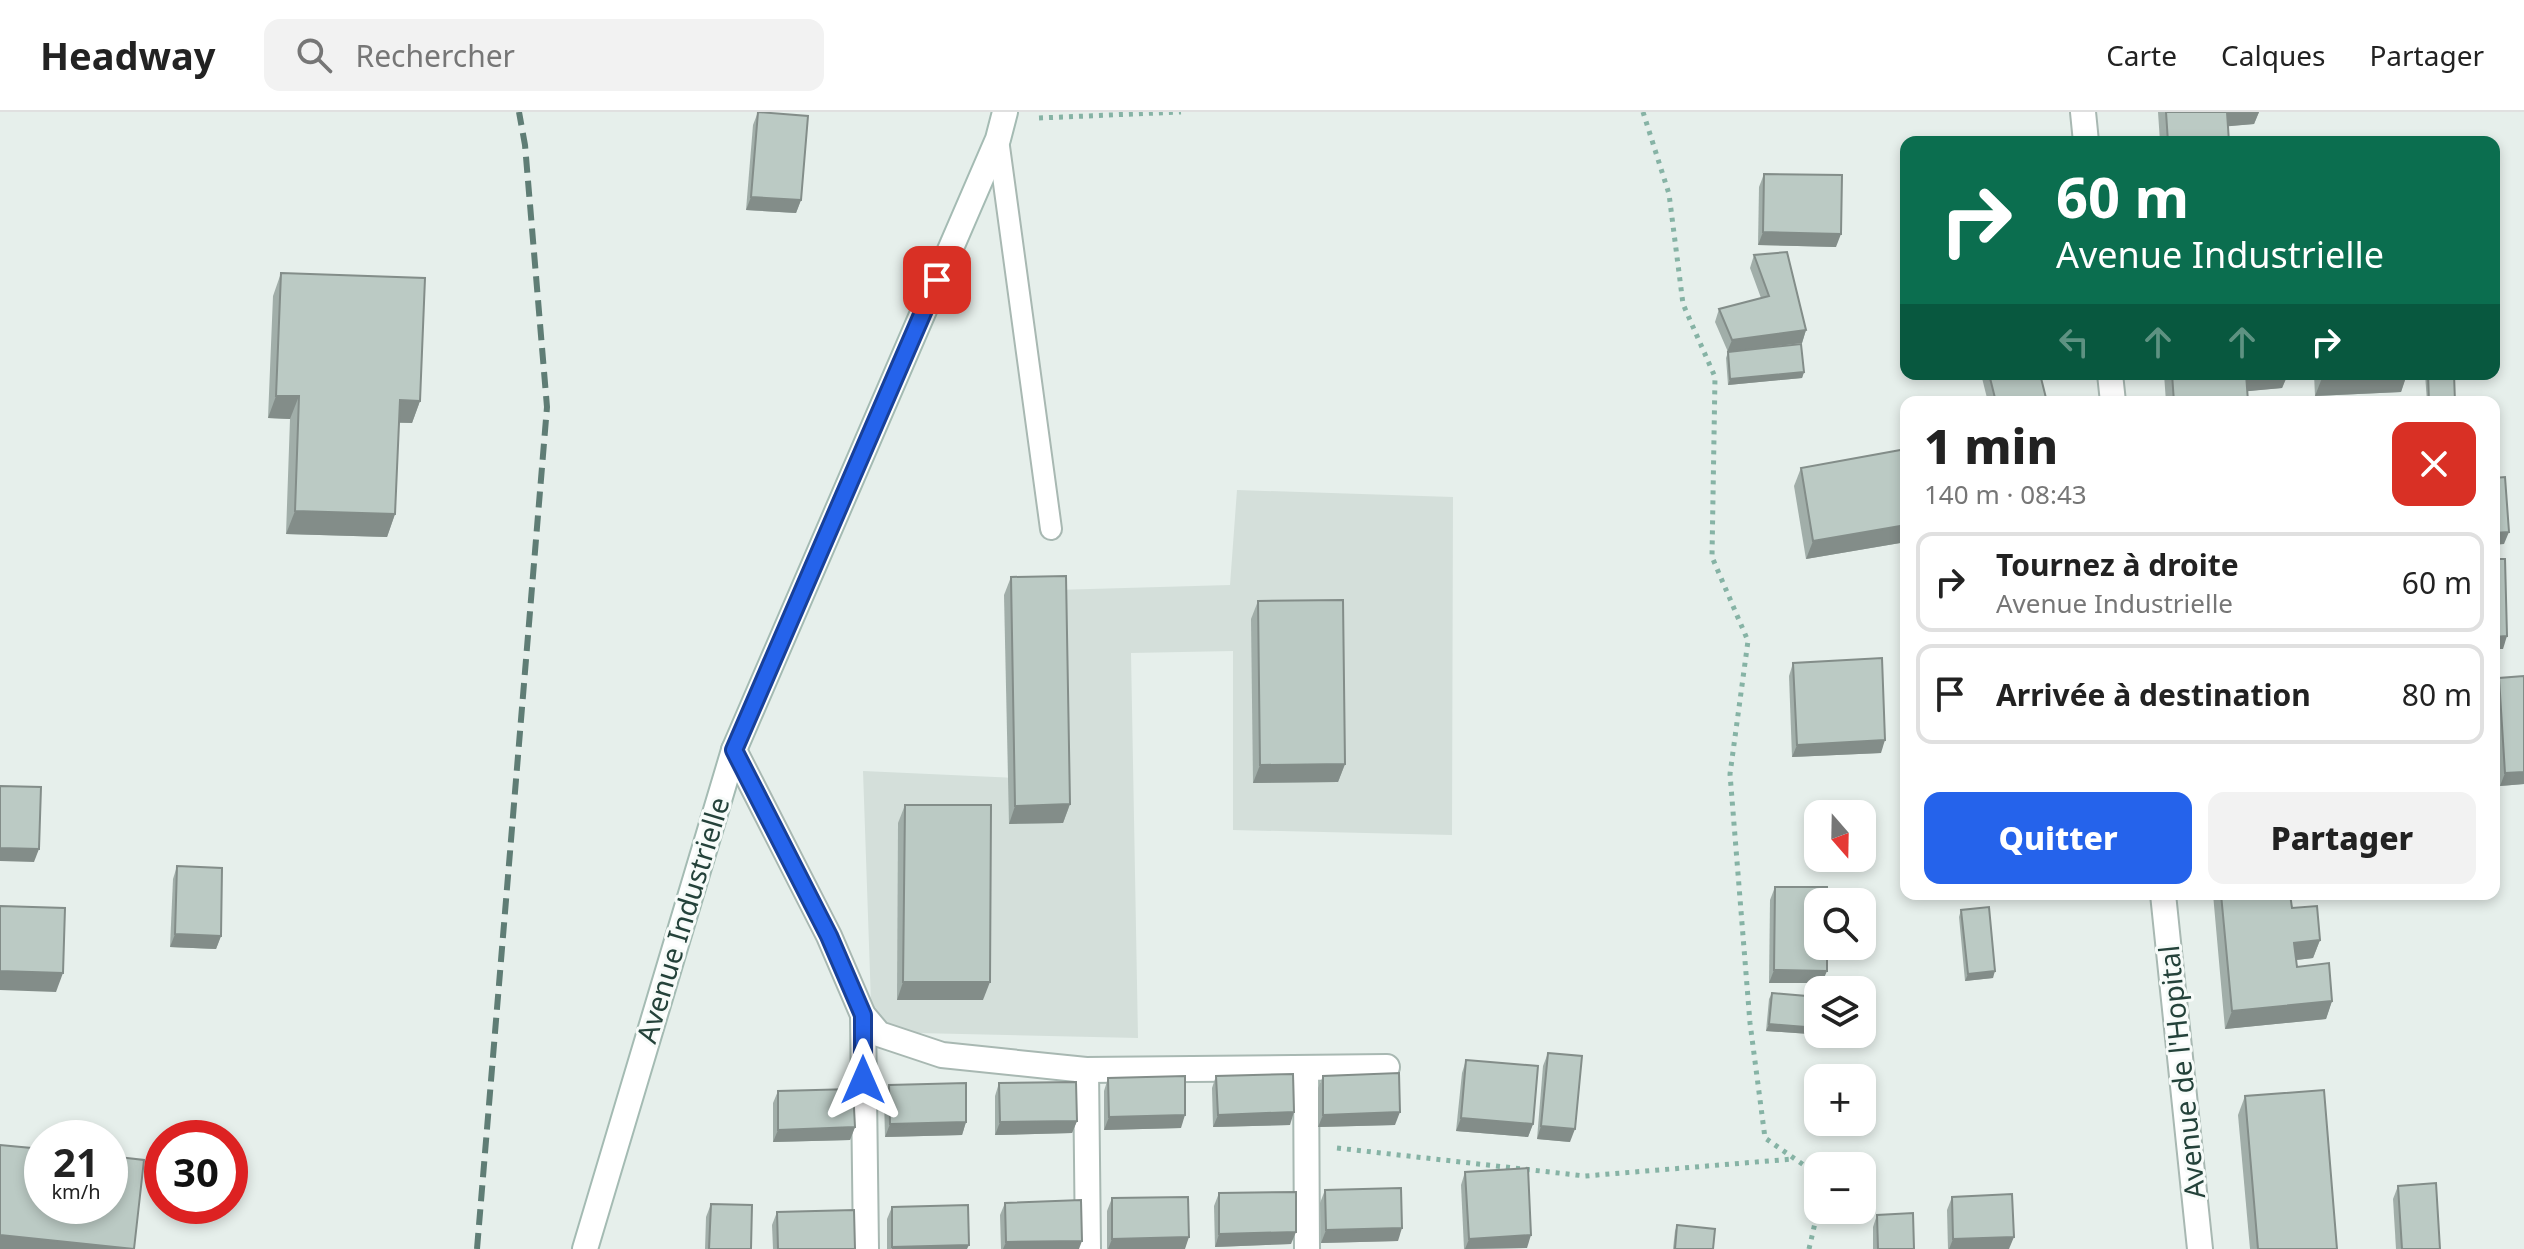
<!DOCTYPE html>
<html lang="fr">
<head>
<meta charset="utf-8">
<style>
  :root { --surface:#fff; --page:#f2f2f2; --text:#222; --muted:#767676; --line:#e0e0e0; --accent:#2563eb }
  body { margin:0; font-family:"Noto Sans",sans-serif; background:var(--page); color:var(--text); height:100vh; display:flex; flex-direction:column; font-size:30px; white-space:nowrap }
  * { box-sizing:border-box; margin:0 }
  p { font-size:26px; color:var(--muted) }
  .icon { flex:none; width:44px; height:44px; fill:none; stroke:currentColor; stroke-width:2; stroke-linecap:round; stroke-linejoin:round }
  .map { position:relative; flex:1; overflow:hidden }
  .sheet { position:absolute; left:1900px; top:284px; width:600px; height:504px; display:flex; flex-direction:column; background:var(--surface); border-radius:16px; box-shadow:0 4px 12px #0003 }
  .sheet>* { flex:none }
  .hud { position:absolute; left:1900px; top:24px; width:600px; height:244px; border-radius:16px; box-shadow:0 4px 12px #0003; background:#0b6e4f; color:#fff; overflow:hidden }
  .needle { width:52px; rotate:160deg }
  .tools { position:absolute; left:1804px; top:688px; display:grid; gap:16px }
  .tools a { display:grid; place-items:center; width:72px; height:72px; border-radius:16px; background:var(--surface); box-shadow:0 4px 12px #0003; font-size:40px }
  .speed { position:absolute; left:24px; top:1008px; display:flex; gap:16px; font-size:40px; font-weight:700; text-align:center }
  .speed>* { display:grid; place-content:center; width:104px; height:104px; border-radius:50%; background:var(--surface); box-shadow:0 4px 12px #0003; line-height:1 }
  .speed small { font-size:20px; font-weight:400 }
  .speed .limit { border:12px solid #d22; background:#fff; color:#111 }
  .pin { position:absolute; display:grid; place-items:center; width:68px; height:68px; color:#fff; margin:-34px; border-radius:16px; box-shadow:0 4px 12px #0006 }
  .me { position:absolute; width:88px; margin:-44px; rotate:0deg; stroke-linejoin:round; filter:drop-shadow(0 0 6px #0008) }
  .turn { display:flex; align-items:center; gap:28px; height:168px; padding:0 24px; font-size:36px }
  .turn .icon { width:104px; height:104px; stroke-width:2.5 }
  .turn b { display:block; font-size:56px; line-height:68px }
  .lanes { display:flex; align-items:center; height:76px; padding:0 24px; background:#0003; justify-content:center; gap:40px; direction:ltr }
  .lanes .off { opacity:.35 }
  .round { display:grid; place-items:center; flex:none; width:84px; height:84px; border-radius:16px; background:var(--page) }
  .headline { display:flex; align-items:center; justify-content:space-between; height:136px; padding:0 24px }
  h1 { font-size:48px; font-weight:800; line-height:60px }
  .action { display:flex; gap:16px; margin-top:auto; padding:16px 24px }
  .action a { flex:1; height:92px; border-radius:16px; background:var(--accent); color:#fff; font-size:32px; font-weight:800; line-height:92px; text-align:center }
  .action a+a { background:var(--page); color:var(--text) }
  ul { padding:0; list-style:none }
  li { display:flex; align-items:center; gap:24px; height:100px; margin:0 16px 12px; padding:0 8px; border:4px solid var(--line); border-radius:16px }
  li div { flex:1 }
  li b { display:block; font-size:30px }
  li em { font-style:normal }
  header { display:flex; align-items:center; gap:48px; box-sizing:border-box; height:112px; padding:0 40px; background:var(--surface); border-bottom:2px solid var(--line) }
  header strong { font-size:38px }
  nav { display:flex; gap:44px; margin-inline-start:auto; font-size:28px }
  .search { width:560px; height:72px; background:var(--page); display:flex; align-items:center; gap:20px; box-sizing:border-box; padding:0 28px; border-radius:16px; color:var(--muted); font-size:30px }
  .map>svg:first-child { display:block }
</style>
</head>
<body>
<header>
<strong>Headway</strong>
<div class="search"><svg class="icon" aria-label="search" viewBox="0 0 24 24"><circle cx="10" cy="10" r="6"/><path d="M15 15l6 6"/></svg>Rechercher</div>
<nav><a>Carte</a><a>Calques</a><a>Partager</a></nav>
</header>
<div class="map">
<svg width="2524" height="1137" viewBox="0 0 2524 1137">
  <rect width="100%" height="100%" fill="#e6efeb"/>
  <polygon fill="#d4dfda" points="1237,378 1453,385 1452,723 1233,718 1233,539 1131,541 1138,926 872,920 863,659 1017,666 1020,479 1230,473"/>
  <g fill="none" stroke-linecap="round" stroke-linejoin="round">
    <g stroke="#a8b8b2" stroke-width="24">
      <polyline id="lane" points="998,27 1051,417"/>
    </g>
    <g stroke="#a8b8b2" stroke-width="28">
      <g id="street">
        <polyline points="2083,0 2086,30"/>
        <polyline points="2110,262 2113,290"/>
        <polyline points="734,638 829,824 863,903 879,922 942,943 1086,958 1387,955"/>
        <polyline points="2163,782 2200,1137"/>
        <polyline points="863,903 866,1137"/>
        <polyline points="1306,956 1307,1137"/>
        <polyline points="1086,958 1088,1137"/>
      </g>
    </g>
    <g stroke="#a4bbb3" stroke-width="28">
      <polyline id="secondary" points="585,1137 734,638 998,27 1005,0"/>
    </g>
    <g stroke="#86b3a5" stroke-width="5" stroke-dasharray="4 6" stroke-linecap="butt">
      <polyline points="1643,0 1669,82 1683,192 1715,265 1712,445 1748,529 1730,662 1750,911 1765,1026 1818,1063"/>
      <polyline points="1039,6 1181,0"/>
      <polyline points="1337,1036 1585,1064 1793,1047"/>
      <polyline points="1809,1137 1818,1098"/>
    </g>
    <use href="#lane" stroke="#fff" stroke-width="20"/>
    <use href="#street" stroke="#fff" stroke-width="24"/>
    <use href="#secondary" stroke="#fff" stroke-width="24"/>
    <polyline stroke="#5f7d75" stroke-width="6" stroke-dasharray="16 8" stroke-linecap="butt" points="477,1137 547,295 525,33 519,0"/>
  </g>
  <g fill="#a1aea9">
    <polygon points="758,0 801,88 796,101 746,98 753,13"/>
    <polygon points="2158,0 2259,0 2254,12 2228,14 2229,30 2160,30"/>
    <polygon points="1764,62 1836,135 1758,133 1759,75"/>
    <polygon points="1906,67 1906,144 1904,144 1904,73"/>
    <polygon points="1754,143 1806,218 1802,231 1751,237 1804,260 1802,266 1728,273 1726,246 1728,240 1715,210 1719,197 1761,186 1750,156"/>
    <polygon points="281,161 420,289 412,311 399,311 395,402 387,425 286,422 290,307 268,306 273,184"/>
    <polygon points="1981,262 2040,262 2047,290 1988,290"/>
    <polygon points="2164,262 2288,262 2282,276 2247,279 2248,289 2293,290 2166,290"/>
    <polygon points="2314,262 2407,262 2401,280 2315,284"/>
    <polygon points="2425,262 2454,262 2455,290 2427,290"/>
    <polygon points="1906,337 1906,430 1806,447 1794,374 1801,356"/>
    <polygon points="1011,465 1070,692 1063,711 1009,712 1004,483"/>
    <polygon points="1258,489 1345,652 1338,670 1253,671 1251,507"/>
    <polygon points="1793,551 1881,641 1792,645 1789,564"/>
    <polygon points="2524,564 2524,672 2500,674 2494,578 2499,566"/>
    <polygon points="905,693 983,888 897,888 898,711"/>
    <polygon points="177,754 221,824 216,837 170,835 173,767"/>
    <polygon points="1775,775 1822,871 1769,871 1770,788"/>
    <polygon points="2213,782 2290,782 2292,796 2320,828 2313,846 2296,848 2297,855 2332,889 2326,907 2225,917"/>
    <polygon points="1961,798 1993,866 1965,869 1959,805"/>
    <polygon points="1772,881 1824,923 1766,919 1769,887"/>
    <polygon points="1548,941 1570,1030 1537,1027 1543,954"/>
    <polygon points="1466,948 1533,1012 1528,1025 1456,1019 1462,961"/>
    <polygon points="1216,964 1290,1013 1213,1015 1212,976"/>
    <polygon points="1323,964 1395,1013 1318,1015 1318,976"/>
    <polygon points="1108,966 1181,1016 1104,1018 1104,979"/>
    <polygon points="999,971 1077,1009 1072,1021 995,1023 995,984"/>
    <polygon points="889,973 966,1010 962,1023 885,1025 884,986"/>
    <polygon points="778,979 855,1015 850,1028 773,1030 773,991"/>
    <polygon points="2245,984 2337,1137 2250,1137 2238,1003"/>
    <polygon points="1465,1060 1527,1136 1464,1137 1461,1073"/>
    <polygon points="2398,1074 2440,1137 2396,1137 2393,1087"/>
    <polygon points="1325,1078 1398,1129 1321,1131 1320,1091"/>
    <polygon points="1219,1081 1291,1132 1215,1135 1214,1094"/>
    <polygon points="1952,1085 2009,1137 1948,1137 1947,1098"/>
    <polygon points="1112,1086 1185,1137 1107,1137 1107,1099"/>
    <polygon points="1005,1091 1079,1137 1001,1137 1000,1103"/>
    <polygon points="711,1092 751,1137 705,1137 706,1105"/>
    <polygon points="892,1095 967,1137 887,1137 887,1107"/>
    <polygon points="777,1100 855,1137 773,1137 772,1113"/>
    <polygon points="1877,1103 1914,1137 1873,1137 1873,1115"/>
    <polygon points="1677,1113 1713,1137 1673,1137 1675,1119"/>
  </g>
  <g fill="#838d89">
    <polygon points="2226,0 2259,0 2254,12 2220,15"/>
    <polygon points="751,85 801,88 796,101 746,98"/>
    <polygon points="1763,120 1841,122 1836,135 1758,133"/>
    <polygon points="1806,218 1802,231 1727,240 1732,228"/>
    <polygon points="1804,260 1802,266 1728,273 1730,267"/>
    <polygon points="2246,262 2288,262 2282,276 2239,280"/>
    <polygon points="2407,262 2401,280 2315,284 2322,266"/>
    <polygon points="276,284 299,284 290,307 268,306"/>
    <polygon points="400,288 420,289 412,311 391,310"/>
    <polygon points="295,399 395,402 387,425 286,422"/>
    <polygon points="1906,413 1906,430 1806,447 1813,429"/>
    <polygon points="2509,420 2504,432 2494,433 2494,421"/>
    <polygon points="2507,524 2503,537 2494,537 2494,525"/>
    <polygon points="1885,628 1881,641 1792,645 1797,633"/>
    <polygon points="1345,652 1338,670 1253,671 1260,653"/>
    <polygon points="2524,660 2524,672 2500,674 2505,661"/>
    <polygon points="1070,692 1063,711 1009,712 1015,694"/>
    <polygon points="0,736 39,737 34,750 0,749"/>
    <polygon points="175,822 221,824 216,837 170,835"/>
    <polygon points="2320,828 2313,846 2288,849 2294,831"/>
    <polygon points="1774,858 1827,859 1822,871 1769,871"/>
    <polygon points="0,859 63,861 56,880 0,878"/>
    <polygon points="1995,859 1993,866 1965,869 1968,862"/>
    <polygon points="903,870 990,870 983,888 897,888"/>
    <polygon points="2332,889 2326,907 2225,917 2232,899"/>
    <polygon points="1769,912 1818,916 1818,922 1825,922 1824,923 1766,919"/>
    <polygon points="1294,1000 1290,1013 1213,1015 1218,1003"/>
    <polygon points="1400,1000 1395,1013 1318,1015 1323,1003"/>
    <polygon points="1185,1003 1181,1016 1104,1018 1109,1005"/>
    <polygon points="1461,1006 1533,1012 1528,1025 1456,1019"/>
    <polygon points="1077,1009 1072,1021 995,1023 1000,1010"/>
    <polygon points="966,1010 962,1023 885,1025 890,1012"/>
    <polygon points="1541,1014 1575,1017 1570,1030 1537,1027"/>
    <polygon points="855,1015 850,1028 773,1030 778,1018"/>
    <polygon points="1402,1116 1398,1129 1321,1131 1326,1118"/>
    <polygon points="1296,1120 1291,1132 1215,1135 1219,1122"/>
    <polygon points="0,1123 134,1137 0,1137"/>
    <polygon points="1531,1123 1527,1136 1465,1137 1469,1127"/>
    <polygon points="1189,1125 1185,1137 1108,1137 1112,1127"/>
    <polygon points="2014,1125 2009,1137 1949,1137 1953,1127"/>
    <polygon points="1082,1129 1079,1137 1003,1137 1006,1130"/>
    <polygon points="969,1133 967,1137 892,1137 892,1135"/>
  </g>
  <g fill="#bbcac4" stroke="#838d89" stroke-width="2">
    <polygon points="758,0 808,4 801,88 751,85"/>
    <polygon points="2166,0 2227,0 2229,30 2168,30"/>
    <polygon points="1764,62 1842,63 1841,122 1763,120"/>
    <polygon points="1787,140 1806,218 1732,228 1719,197 1769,184 1754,143"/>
    <polygon points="281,161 425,166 420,289 400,288 395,402 295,399 299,284 276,284"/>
    <polygon points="1801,232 1804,260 1730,267 1728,240"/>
    <polygon points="1989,262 2040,262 2047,290 1996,290"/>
    <polygon points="2172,262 2246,262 2248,289 2292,285 2293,290 2174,290"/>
    <polygon points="2321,262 2398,262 2322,266"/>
    <polygon points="2428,262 2454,262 2455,290 2429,290"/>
    <polygon points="1906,337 1906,413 1813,429 1801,356"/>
    <polygon points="2505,365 2509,420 2494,421 2494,366"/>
    <polygon points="2494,447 2505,447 2507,524 2494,525"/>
    <polygon points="1066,464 1070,692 1015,694 1011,465"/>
    <polygon points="1343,488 1345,652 1260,653 1258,489"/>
    <polygon points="1882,546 1885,628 1797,633 1793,551"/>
    <polygon points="2524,564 2524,660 2505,661 2499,566"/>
    <polygon points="0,674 41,675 39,737 0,736"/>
    <polygon points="905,693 991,693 990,870 903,870"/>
    <polygon points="177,754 222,756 221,824 175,822"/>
    <polygon points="1775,775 1827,775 1827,790 1818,790 1818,834 1827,834 1827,859 1774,858"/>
    <polygon points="2221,782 2290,782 2292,796 2317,794 2320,828 2294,831 2297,855 2329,851 2332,889 2232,899"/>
    <polygon points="0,794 65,796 63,861 0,859"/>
    <polygon points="1989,795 1995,859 1968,862 1961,798"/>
    <polygon points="1772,881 1818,885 1818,916 1769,912"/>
    <polygon points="1548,941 1582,944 1575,1017 1541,1014"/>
    <polygon points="1466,948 1538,954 1533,1012 1461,1006"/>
    <polygon points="1399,961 1400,1000 1323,1003 1323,964"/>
    <polygon points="1293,962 1294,1000 1218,1003 1216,964"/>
    <polygon points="1185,964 1185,1003 1109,1005 1108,966"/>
    <polygon points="1076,970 1077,1009 1000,1010 999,971"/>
    <polygon points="966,971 966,1010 890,1012 889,973"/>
    <polygon points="853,977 855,1015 778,1018 778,979"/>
    <polygon points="2324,978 2337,1137 2258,1137 2245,984"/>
    <polygon points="0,1033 42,1037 42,1094 110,1094 110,1044 144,1048 134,1137 0,1123"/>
    <polygon points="1528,1056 1531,1123 1469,1127 1465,1060"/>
    <polygon points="2436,1071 2440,1137 2402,1137 2398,1074"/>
    <polygon points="1401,1076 1402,1116 1326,1118 1325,1078"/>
    <polygon points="1296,1080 1296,1120 1219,1122 1219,1081"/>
    <polygon points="2012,1082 2014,1125 1953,1127 1952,1085"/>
    <polygon points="1188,1085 1189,1125 1112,1127 1112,1086"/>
    <polygon points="1081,1088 1082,1129 1006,1130 1005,1091"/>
    <polygon points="711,1092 752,1093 751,1137 709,1137"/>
    <polygon points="968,1093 969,1133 892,1135 892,1095"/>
    <polygon points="854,1098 855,1137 778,1137 777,1100"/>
    <polygon points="1913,1101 1914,1137 1878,1137 1877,1103"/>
    <polygon points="1677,1113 1715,1117 1713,1137 1675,1137"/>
  </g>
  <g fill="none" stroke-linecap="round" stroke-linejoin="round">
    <g stroke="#184099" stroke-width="20">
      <polyline id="route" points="863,968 863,903 829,824 734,638 937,168"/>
    </g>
    <use href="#route" stroke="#2563eb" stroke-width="14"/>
  </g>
  <g text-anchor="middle" stroke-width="6" stroke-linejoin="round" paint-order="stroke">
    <g font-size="28" fill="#24423a" stroke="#f7fbf9">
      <text transform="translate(683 808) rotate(-73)" y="10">Avenue Industrielle</text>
      <text transform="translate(2182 960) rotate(-96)" y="10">Avenue de l'Hopital</text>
    </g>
  </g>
</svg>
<div class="tools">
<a><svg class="needle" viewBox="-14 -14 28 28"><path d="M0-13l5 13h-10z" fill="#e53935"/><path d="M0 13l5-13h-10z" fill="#767676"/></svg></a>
<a><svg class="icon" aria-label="search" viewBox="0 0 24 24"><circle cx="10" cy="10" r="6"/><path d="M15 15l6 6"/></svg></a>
<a><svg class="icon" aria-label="layers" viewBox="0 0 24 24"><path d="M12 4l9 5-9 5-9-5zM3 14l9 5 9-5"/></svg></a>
<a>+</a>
<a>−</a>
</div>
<div class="speed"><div>21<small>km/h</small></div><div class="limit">30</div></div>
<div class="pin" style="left:937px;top:168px;background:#d93025"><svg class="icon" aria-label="arrive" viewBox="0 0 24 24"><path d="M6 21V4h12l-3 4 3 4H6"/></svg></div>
<svg class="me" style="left:863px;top:968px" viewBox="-20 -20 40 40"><path d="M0-17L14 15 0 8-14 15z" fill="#2563eb" stroke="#fff" stroke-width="4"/></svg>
<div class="hud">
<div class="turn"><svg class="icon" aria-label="right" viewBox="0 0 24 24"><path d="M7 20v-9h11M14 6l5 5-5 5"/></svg><div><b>60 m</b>Avenue Industrielle</div></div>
<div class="lanes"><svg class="icon off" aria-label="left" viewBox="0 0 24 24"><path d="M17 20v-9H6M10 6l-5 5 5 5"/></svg><svg class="icon off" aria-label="ahead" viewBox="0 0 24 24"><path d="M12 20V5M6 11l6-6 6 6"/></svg><svg class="icon off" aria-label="ahead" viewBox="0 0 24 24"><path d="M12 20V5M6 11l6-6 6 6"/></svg><svg class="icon" aria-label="right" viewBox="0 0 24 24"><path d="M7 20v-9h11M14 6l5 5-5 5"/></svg></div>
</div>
<section class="sheet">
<div class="headline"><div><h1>1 min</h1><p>140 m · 08:43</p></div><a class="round" style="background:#d93025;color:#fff"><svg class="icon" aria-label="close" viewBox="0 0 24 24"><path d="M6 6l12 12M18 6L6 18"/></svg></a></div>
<ul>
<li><svg class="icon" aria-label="right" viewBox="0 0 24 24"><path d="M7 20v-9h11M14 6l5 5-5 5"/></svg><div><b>Tournez à droite</b><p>Avenue Industrielle</p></div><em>60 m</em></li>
<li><svg class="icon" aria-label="arrive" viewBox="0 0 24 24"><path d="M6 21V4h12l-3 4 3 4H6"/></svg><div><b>Arrivée à destination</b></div><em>80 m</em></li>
</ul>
<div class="action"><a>Quitter</a><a>Partager</a></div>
</section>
</div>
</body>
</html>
